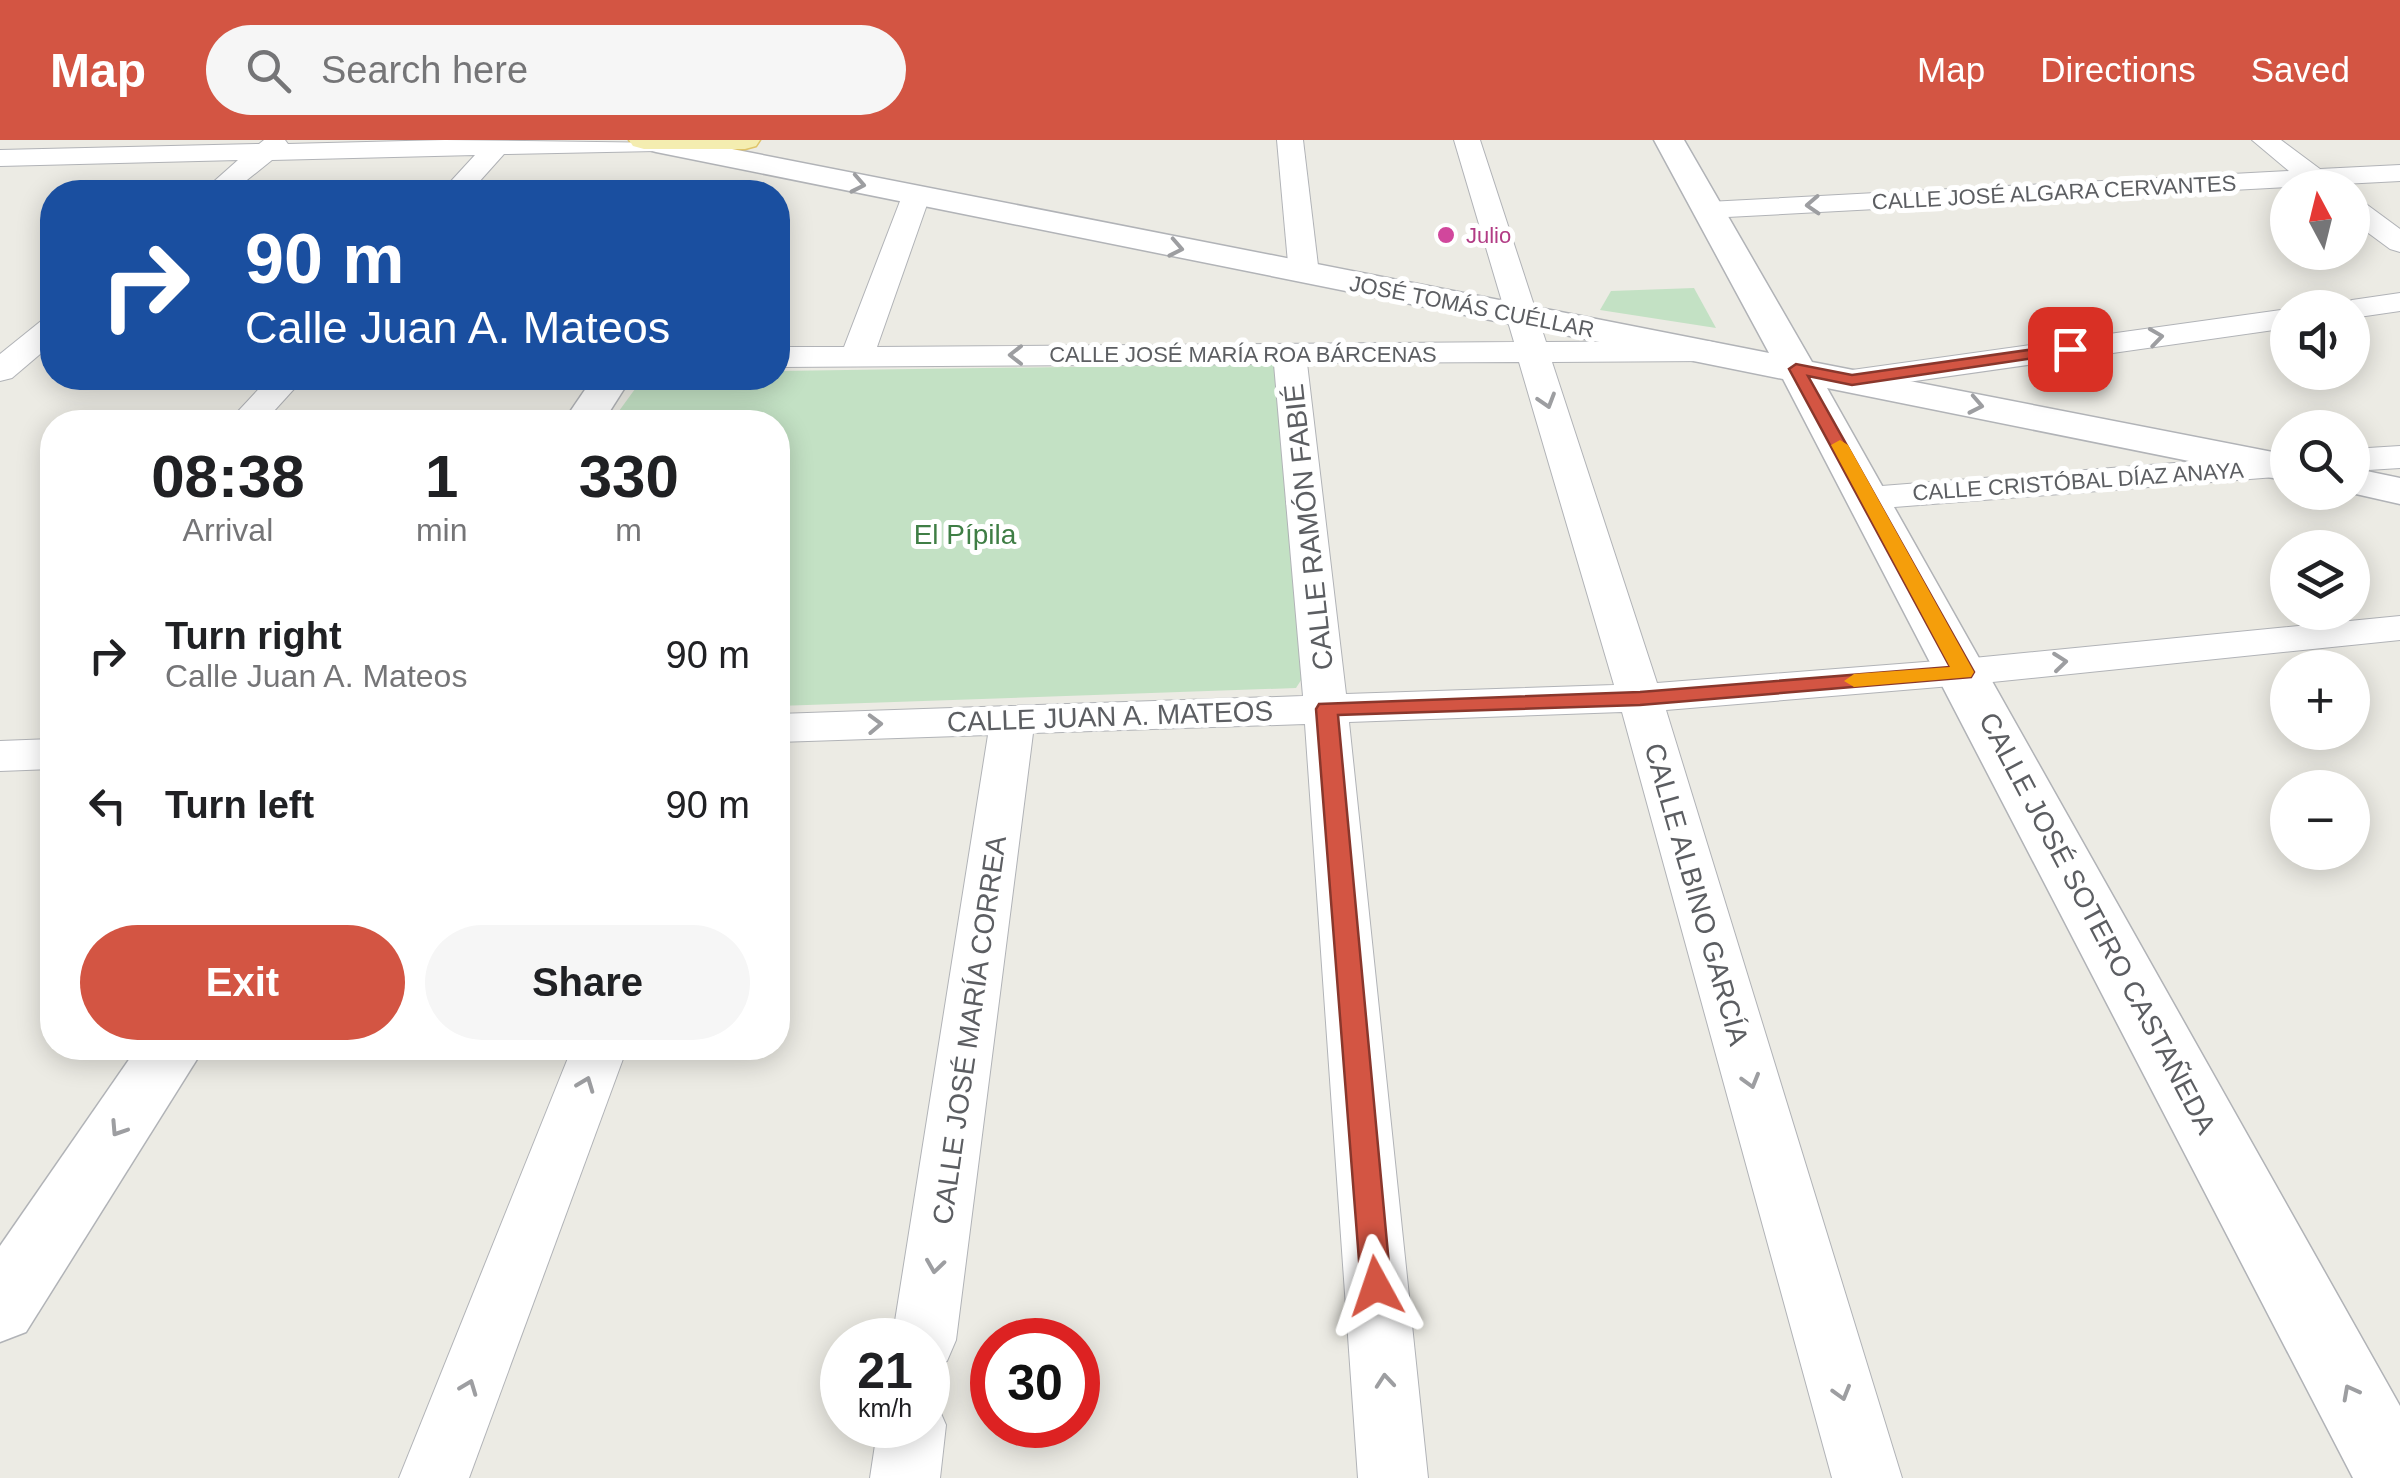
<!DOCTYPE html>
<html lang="en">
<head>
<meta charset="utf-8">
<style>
  :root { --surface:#fff; --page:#f6f6f6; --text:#202124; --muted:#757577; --accent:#d35543 }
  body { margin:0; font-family:Helvetica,sans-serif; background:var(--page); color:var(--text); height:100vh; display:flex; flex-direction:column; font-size:38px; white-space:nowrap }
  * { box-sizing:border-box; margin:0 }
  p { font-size:32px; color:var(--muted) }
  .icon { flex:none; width:55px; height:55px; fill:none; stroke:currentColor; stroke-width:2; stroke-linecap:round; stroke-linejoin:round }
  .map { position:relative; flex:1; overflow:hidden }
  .sheet { position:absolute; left:40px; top:270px; width:750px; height:650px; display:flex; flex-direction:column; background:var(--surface); border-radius:40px; box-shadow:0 5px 25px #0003 }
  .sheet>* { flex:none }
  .guide { position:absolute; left:40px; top:40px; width:750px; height:210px; border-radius:40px; box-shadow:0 5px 25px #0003; background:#1a4fa0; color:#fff; overflow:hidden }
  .needle { width:65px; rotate:353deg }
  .tools { position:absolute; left:2270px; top:30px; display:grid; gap:20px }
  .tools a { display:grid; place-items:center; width:100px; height:100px; border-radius:50%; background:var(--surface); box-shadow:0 5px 25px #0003; font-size:50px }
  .speed { position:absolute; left:820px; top:1178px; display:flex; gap:20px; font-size:50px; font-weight:700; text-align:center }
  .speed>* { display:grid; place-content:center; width:130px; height:130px; border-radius:50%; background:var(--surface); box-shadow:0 5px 25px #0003; line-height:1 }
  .speed small { font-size:25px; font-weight:400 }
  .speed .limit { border:15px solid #d22; background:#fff; color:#111 }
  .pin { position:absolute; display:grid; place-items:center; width:85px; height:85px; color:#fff; margin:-42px; border-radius:20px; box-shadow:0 5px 15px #0006 }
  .me { position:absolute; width:110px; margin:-55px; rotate:355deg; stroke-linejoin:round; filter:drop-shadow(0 0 8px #0008) }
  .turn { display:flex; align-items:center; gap:35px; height:210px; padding:0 40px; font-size:45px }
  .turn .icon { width:130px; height:130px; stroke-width:2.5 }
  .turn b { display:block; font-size:70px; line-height:85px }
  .eta { display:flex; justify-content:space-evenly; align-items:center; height:170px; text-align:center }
  .eta b { font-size:60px; font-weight:700; line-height:70px }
  .cta { display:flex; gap:20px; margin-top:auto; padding:20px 40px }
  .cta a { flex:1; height:115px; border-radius:60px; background:var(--accent); color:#fff; font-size:40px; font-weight:700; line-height:115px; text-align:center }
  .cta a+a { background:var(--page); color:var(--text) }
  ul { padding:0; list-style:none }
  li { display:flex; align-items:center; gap:30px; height:150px; padding:0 40px }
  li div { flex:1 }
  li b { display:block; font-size:38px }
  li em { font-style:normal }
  header { display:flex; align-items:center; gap:60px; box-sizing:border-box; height:140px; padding:0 50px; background:var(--accent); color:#fff }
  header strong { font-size:48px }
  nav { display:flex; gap:55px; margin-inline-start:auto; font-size:35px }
  .search { width:700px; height:90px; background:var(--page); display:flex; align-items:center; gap:25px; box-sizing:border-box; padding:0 35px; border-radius:55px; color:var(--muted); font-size:38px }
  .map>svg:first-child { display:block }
</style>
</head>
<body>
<header>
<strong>Map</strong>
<div class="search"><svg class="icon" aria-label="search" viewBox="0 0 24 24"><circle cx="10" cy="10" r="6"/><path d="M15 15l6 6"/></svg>Search here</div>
<nav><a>Map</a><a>Directions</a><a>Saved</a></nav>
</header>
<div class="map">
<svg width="2400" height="1338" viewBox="0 0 2400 1338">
  <rect width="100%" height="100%" fill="#ecebe4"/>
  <g fill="#c3e1c4">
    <polygon points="1694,148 1716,188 1600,170 1611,151"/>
    <polygon points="1272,224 1280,226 1305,534 1296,548 778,566 778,282 611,282 643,238 778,238 778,231"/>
  </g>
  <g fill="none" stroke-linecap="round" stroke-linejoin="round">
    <g stroke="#b1b3b7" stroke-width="2">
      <g id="minor">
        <polygon points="264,0 285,0 288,4 445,0 669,3 656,11 504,14 470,52 441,52 475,15 272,20 232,52 202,52 238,20 0,26 0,10 259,4"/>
        <polygon points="1277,0 1303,0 1319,134 1315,140 1293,140 1289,134"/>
        <path d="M1454,0H1480L1546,202L1708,201L1720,204L1724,211L1720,218L1708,221L1552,222L1657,543L1963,519L2400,476V500L1963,545L1666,570L1902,1338H1832L1622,572L1349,582L1428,1338H1358L1305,584L1033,593L956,1200L947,1221L928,1229V1200H892L988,595L778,602V574L1303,556L1274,224L778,227V207H844L902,56L916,48L930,56L877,207L1514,202ZM1519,222L1614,545L1346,554L1307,223Z"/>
        <polygon points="2252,0 2281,0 2320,29 2400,25 2400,41 1708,78 1694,70 1708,62 2289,31"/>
        <polygon points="2352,59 2362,61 2400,89 2400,112 2390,109 2352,81"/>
        <polygon points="2400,153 2400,171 2352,178 2352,168 2337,168 2352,160"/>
        <polygon points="2288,169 2288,188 1852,250 1840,247 1835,240 1840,233 1852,230"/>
        <polygon points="52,178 52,204 12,238 0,241 0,214 41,181"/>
        <polygon points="269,238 304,238 264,282 228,282"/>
        <polygon points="2400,306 2400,328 2352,331 2352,309"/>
        <polygon points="2288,314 2288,336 1869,369 1856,366 1850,358 1856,350 1869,347"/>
        <polygon points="52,599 52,629 0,631 0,601"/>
        <polygon points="572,908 627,908 469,1338 399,1338"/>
        <polygon points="928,1259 936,1262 946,1285 940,1338 870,1338 878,1285 928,1285"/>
      </g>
    </g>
    <g stroke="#b1b3b7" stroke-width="3">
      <g id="tertiary">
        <polygon points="643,0 686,0 1769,213 1654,0 1684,0 1812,222 2288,315 2288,341 1827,248 2400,1266 2400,1338 2353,1338 1783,239 656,12 645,9"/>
        <polygon points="593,238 631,238 603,282 563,282"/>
        <polygon points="2352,328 2400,338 2400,364 2347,352 2352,352"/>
        <polygon points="137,908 204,908 26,1192 0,1202 0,1106"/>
      </g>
    </g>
    <g stroke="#dfc46a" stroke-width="3">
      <polygon id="primary" points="629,0 760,0 756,6 745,9 644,9 633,6"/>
    </g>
    <use href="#minor" fill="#fff" fill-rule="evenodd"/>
    <use href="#tertiary" fill="#fff" fill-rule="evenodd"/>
    <use href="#primary" fill="#f4edb0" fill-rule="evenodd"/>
  </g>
  <defs><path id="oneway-chevron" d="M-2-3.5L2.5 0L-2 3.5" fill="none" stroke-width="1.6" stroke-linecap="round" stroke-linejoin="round" transform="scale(2.5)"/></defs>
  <g stroke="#9d9ea1">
    <use href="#oneway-chevron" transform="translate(858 44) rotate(11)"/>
    <use href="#oneway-chevron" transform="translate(1813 65) rotate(177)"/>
    <use href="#oneway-chevron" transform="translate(1176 108) rotate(11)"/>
    <use href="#oneway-chevron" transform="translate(2156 197) rotate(-8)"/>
    <use href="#oneway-chevron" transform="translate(1016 215) rotate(180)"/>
    <use href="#oneway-chevron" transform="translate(1547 261) rotate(73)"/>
    <use href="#oneway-chevron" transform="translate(1976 265) rotate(11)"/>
    <use href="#oneway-chevron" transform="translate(2060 522) rotate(-6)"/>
    <use href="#oneway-chevron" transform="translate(875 584) rotate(-2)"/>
    <use href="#oneway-chevron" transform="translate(1751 941) rotate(74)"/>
    <use href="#oneway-chevron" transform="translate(586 944) rotate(-69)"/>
    <use href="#oneway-chevron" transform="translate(118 989) rotate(123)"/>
    <use href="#oneway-chevron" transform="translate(935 1126) rotate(98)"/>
    <use href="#oneway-chevron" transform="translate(1385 1241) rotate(-95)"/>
    <use href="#oneway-chevron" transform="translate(469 1247) rotate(-69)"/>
    <use href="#oneway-chevron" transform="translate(2350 1252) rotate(-118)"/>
    <use href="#oneway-chevron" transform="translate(1842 1253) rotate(74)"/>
  </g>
  <polygon fill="#d35543" stroke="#89372c" stroke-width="2.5" points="2070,204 2078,209 2075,212 1852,245 1808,236 1974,532 1971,537 1640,565 1338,575 1391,1146 1387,1155 1376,1159 1366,1155 1361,1146 1316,569 1319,564 1640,552 1950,527 1789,229 1796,224 1852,235"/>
  <polygon fill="#f59e0b" points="1840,300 1848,305 1974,532 1971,537 1854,547 1844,541 1854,534 1950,527 1831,305"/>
  <circle fill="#d1479c" stroke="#fff" stroke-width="4" cx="1446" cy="95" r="10"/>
  <g text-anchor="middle" stroke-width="10" stroke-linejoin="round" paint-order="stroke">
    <g font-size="22" fill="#5c5e62" stroke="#fff">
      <text transform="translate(2054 52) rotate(-3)" y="8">CALLE JOSÉ ALGARA CERVANTES</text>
      <text transform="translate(1472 166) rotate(11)" y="8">JOSÉ TOMÁS CUÉLLAR</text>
      <text x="1243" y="222">CALLE JOSÉ MARÍA ROA BÁRCENAS</text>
      <text transform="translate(2078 341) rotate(-4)" y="8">CALLE CRISTÓBAL DÍAZ ANAYA</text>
    </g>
    <g font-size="22" fill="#b23c85" stroke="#fff" text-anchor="start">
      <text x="1466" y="103">Julio</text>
    </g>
    <g font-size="28" fill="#5c5e62" stroke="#fff">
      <text transform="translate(1308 387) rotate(-96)" y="10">CALLE RAMÓN FABIÉ</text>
      <text transform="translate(1110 576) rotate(-2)" y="10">CALLE JUAN A. MATEOS</text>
      <text transform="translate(1697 754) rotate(74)" y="10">CALLE ALBINO GARCÍA</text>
      <text transform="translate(2098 783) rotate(62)" y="10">CALLE JOSÉ SOTERO CASTAÑEDA</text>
      <text transform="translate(969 890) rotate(-82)" y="10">CALLE JOSÉ MARÍA CORREA</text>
    </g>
    <g font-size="28" fill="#3f7e45" stroke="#fff">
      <text x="965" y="404">El Pípila</text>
    </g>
  </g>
</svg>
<div class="tools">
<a><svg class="needle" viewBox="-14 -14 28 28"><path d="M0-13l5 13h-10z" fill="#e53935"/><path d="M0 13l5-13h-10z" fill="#757577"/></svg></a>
<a><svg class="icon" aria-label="sound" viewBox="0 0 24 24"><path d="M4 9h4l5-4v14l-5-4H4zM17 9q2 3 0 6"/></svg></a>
<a><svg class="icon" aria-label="search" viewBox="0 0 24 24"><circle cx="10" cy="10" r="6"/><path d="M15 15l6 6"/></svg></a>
<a><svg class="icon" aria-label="layers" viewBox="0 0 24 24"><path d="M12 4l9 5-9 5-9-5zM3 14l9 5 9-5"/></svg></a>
<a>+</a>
<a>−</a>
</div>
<div class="speed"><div>21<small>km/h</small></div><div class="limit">30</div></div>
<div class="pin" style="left:2070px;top:209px;background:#d93025"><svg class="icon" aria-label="arrive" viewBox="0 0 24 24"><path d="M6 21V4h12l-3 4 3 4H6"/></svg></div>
<svg class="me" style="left:1376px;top:1146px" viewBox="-20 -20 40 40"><path d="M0-17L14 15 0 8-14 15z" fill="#d35543" stroke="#fff" stroke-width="4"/></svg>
<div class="guide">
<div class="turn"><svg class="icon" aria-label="right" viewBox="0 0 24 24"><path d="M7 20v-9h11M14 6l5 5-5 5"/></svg><div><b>90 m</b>Calle Juan A. Mateos</div></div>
</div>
<section class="sheet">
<div class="eta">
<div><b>08:38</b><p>Arrival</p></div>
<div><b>1</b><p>min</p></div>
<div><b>330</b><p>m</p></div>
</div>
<ul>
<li><svg class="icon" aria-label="right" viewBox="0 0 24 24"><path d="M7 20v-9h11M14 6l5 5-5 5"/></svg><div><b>Turn right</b><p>Calle Juan A. Mateos</p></div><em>90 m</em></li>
<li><svg class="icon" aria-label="left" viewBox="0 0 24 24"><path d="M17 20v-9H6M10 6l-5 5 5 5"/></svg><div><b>Turn left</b></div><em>90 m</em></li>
</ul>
<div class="cta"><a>Exit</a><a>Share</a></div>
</section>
</div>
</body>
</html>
